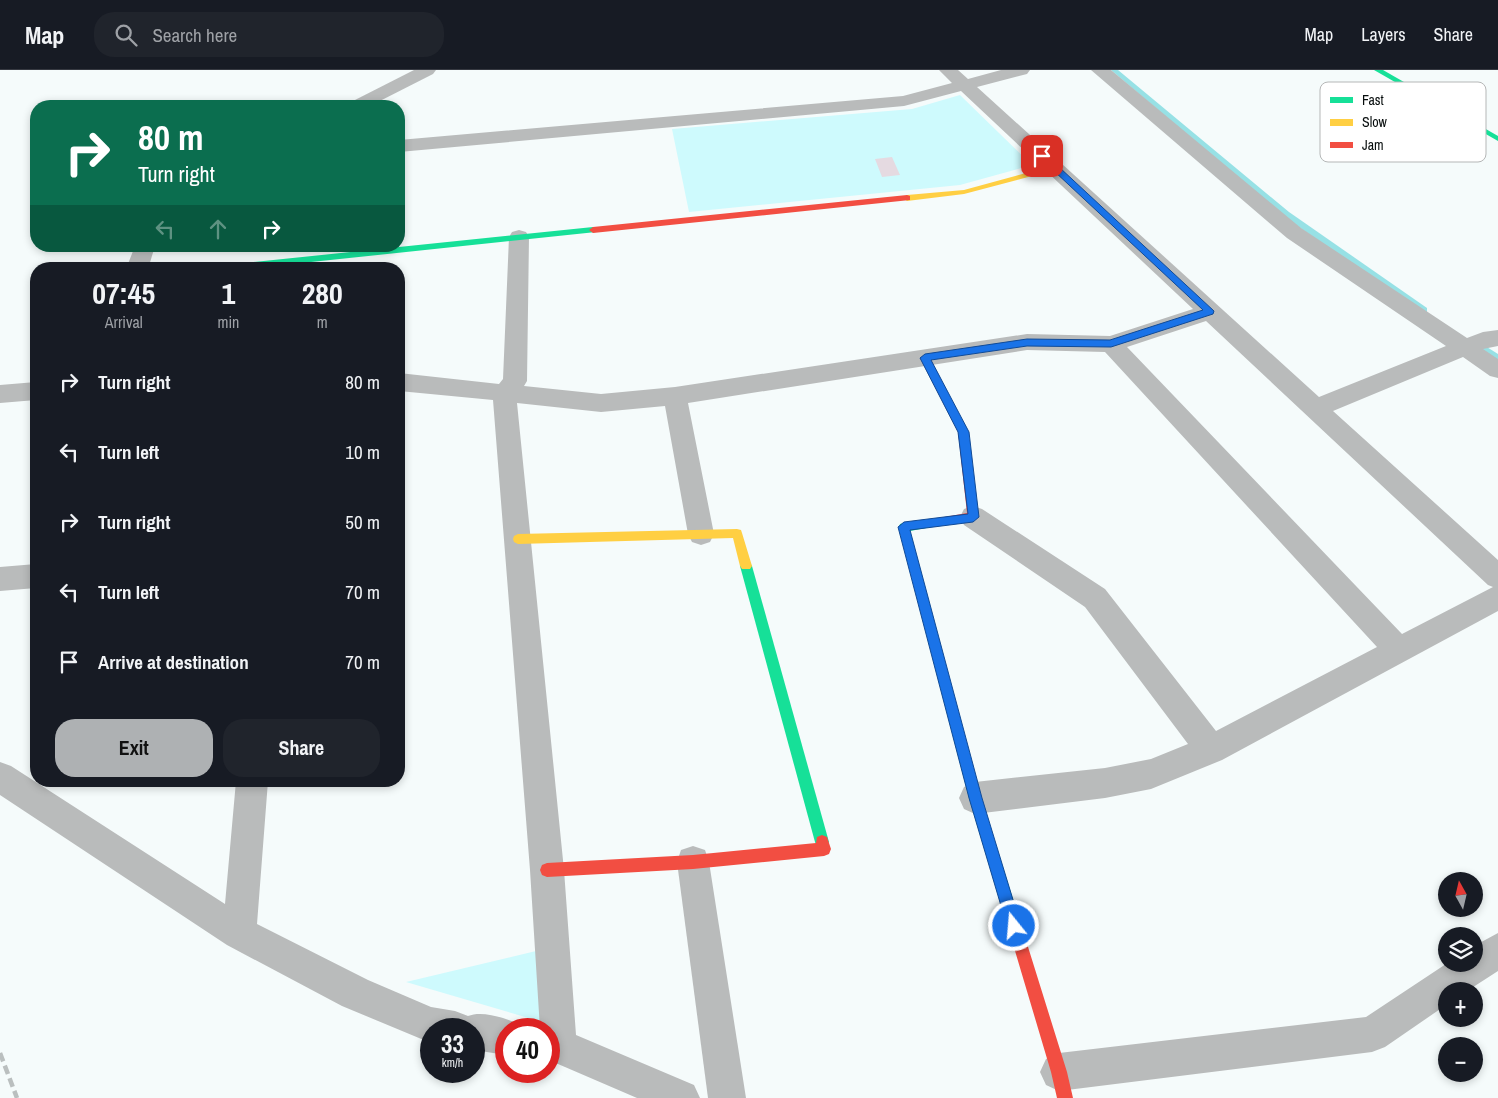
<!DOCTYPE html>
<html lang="en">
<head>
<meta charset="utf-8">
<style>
  :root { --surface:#171b24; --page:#20242c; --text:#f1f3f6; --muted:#9ea1a6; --line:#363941; --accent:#aeb1b3 }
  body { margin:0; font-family:"Archivo Narrow",sans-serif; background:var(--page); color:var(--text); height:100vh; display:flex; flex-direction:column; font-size:19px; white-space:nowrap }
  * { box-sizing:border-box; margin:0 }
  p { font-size:16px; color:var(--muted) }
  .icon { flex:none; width:28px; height:28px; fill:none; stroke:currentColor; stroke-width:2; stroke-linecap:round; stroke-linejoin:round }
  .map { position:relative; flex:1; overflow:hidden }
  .sheet { position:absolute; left:30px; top:192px; width:375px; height:525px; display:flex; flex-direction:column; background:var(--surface); border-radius:20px; box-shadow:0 2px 8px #0003 }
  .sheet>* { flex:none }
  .top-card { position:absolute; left:30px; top:30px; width:375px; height:152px; border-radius:20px; box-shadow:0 2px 8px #0003; background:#0b6e4f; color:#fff; overflow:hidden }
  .needle { width:32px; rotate:352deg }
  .tools { position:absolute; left:1438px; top:802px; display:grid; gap:10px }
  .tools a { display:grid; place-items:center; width:45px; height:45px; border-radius:50%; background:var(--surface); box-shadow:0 2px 8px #0003; font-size:25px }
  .speed { position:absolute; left:420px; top:948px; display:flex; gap:10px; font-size:25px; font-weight:700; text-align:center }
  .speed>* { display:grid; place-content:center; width:65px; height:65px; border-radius:50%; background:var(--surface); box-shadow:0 2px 8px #0003; line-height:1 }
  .speed small { font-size:12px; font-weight:400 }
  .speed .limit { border:8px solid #d22; background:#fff; color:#111 }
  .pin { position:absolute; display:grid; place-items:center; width:42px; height:42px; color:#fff; margin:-21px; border-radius:10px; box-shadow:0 2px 8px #0006 }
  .me { position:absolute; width:55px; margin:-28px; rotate:343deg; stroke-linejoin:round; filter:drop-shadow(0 0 4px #0008) }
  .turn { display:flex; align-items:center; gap:18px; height:105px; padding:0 25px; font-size:22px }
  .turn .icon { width:65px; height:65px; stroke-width:2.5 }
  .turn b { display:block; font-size:35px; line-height:42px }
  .lanes { display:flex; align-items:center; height:48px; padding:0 25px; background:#0003; justify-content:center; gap:25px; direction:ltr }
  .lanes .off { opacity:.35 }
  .eta { display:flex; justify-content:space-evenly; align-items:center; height:85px; text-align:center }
  .eta b { font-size:30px; font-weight:700; line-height:35px }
  .button { display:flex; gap:10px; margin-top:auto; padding:10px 25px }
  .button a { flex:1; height:58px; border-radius:20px; background:var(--accent); color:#111; font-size:20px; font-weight:700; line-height:58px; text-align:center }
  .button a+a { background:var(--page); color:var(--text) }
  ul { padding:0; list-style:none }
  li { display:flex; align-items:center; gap:15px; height:70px; padding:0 25px }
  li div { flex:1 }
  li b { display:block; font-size:19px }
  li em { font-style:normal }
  header { display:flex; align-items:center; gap:30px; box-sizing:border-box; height:70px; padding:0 25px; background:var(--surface); border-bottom:1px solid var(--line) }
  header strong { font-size:24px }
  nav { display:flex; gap:28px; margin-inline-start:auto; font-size:18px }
  .search { width:350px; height:45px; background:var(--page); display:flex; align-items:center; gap:12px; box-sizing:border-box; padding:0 18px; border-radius:20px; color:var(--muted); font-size:19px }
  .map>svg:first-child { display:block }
</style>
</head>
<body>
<header>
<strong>Map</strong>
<div class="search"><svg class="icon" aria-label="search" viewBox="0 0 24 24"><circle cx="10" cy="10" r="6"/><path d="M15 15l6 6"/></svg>Search here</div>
<nav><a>Map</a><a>Layers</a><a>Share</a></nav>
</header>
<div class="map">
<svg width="1498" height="1028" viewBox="0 0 1498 1028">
  <rect width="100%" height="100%" fill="#f5fbfb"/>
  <g fill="#cefafd">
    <polygon points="960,25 1032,95 960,115 689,142 672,59 912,39"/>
    <polygon points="536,881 542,952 406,912"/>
  </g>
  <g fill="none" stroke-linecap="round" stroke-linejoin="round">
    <g fill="#97e1e5" fill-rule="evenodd">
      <polygon points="1111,0 1118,0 1289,142 1427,238 1427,242 1421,242 1283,146"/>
      <polygon points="1474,269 1498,284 1498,291 1471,274 1471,270"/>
    </g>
  </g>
  <polygon fill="#e5dae1" points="892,87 900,105 882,107 875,89"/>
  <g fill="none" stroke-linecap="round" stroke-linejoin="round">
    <g fill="#b9bbbb" fill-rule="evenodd">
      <polygon points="414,0 436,0 433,4 370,36 348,36 351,32"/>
      <path d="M939,0H958L968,9L1001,0H1030L1027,4L977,17L1319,327L1446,276L1287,168L1091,0H1111L1301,158L1467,268L1483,262L1498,260V276L1483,279L1498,289V308L1490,306L1463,287L1333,341L1498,490V541L1222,690L1151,719L1105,728L975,744L964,739L959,728L964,717L975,712L1105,698L1151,689L1188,674L1085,537L964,455L960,447L964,439L973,436L982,439L1105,519L1216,661L1377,577L1105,282L1027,280L688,333L714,464L710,472L701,475L692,472L688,464L665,336L601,342L517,333L564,800L576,965L694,1015L700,1028H637L558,994L549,992V959H540L530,800L493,330L399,321V303L499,314L503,309L509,167L512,162L519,160L526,162L529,167L527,311L524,316L601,324L675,317L1027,264L1110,266L1193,239L961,21L904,36L399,82V70L903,26L952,13ZM1206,251L1488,515L1493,517L1402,564L1127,277Z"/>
      <polygon points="135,176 155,176 148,199 126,199"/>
      <polygon points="36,312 36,330 0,333 0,315"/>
      <polygon points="36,494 36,518 0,521 0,497"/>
      <path d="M0,692L11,696L225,834L236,711H268L257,854L368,910L431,937L455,941L468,946C482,940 505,948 519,954L521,959H506V985L474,980V959H431V973L342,936L227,875L0,725Z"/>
      <polygon points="693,776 705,780 709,792 746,1028 708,1028 677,792 681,780"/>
      <polygon points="1498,863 1498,901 1467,921 1446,921 1446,935 1385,977 1372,982 1059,1021 1046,1015 1040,1002 1046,989 1059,983 1366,947 1446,894 1474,894 1474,876"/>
    </g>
    <g fill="#16e098" fill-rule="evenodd">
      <polygon points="1374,0 1383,0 1498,66 1498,71"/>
      <polygon points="593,157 597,160 596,162 245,199 211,199 215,196"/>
      <polygon points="933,449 937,450 938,453 937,456 910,461 981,728 1024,864 1022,869 1017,871 1012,869 1010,864 969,728 899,457 900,454 904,453"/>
      <polygon points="746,491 750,493 752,496 829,772 827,777 822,779 817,777 815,772 740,496 742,493"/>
    </g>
    <g fill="#ffcf43" fill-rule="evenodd">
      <polygon points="1055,95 1059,97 1058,99 964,124 907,131 903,128 907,125 964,120"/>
      <polygon points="737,459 741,460 742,463 752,496 750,499 742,499 740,496 733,468 518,474 514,472 513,469 514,466 518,464"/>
    </g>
    <g fill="#f24e42" fill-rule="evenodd">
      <polygon points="907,125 910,126 910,130 593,163 589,160 593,157"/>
      <polygon points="925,285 930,288 968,362 978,447 973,451 933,457 929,456 928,453 929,450 933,449 967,443 958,362 920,288"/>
      <polygon points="822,765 827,767 831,779 829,784 824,786 693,799 547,807 542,805 540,800 542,795 547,793 693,785 816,773 817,767"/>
      <polygon points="1017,857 1022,859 1024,864 1067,1002 1073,1028 1057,1028 1051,1002 1010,864 1012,859"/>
    </g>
    <polyline stroke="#babfbf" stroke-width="4.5" stroke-dasharray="9 4.5" stroke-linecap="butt" points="0,983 17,1028"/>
  </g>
  <polygon fill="#1a73e8" stroke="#114b97" points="1039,84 1045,84 1214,241 1213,244 1111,277 1027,276 931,290 969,362 979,447 973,452 910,460 982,728 1021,856 1019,861 1014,863 1009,861 1007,856 969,728 898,457 904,452 968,444 958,362 920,288 925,284 1027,269 1110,270 1203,240 1039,87"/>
  <rect x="1320" y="12" width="166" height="80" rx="8" fill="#fff" stroke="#b5b7b7" stroke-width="1"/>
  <rect x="1330" y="27" width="23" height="6" fill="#16e098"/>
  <rect x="1330" y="49" width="23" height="7" fill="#ffcf43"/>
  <rect x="1330" y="72" width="23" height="6" fill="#f24e42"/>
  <g font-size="14" fill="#080e0e">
    <text x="1362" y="35">Fast</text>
    <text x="1362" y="57">Slow</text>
    <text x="1362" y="80">Jam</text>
  </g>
</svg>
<div class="tools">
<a><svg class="needle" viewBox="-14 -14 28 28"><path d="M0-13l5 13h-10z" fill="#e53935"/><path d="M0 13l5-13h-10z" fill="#9ea1a6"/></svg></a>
<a><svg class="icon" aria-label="layers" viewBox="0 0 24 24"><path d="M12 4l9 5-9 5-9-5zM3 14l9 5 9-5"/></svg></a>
<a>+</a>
<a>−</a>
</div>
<div class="speed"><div>33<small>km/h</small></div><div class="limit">40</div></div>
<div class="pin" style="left:1042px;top:86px;background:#d93025"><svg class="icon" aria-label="arrive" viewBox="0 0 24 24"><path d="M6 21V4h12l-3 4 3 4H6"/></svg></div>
<svg class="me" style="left:1014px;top:856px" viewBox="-20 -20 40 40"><circle r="17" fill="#1a73e8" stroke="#fff" stroke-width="3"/><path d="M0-11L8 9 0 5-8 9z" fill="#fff"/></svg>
<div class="top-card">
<div class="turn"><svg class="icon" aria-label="right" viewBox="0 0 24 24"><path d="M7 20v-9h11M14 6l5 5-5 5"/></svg><div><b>80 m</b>Turn right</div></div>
<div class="lanes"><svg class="icon off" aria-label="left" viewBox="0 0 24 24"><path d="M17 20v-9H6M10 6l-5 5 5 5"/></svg><svg class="icon off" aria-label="ahead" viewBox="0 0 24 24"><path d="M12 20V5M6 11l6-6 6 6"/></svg><svg class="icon" aria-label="right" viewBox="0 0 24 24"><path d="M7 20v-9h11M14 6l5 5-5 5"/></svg></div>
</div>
<section class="sheet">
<div class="eta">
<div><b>07:45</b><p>Arrival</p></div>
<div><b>1</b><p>min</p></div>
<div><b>280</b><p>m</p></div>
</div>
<ul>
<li><svg class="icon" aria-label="right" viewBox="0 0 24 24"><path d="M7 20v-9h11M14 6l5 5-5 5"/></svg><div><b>Turn right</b></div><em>80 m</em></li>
<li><svg class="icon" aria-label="left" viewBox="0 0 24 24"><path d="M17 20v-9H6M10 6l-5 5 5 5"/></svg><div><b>Turn left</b></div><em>10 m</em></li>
<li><svg class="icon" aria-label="right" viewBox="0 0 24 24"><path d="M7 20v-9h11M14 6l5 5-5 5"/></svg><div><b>Turn right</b></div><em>50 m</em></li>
<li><svg class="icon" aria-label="left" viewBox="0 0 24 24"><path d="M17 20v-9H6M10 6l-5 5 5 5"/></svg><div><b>Turn left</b></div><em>70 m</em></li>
<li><svg class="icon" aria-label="arrive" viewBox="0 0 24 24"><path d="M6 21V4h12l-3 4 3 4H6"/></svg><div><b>Arrive at destination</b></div><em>70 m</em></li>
</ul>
<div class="button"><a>Exit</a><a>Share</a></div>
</section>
</div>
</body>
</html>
